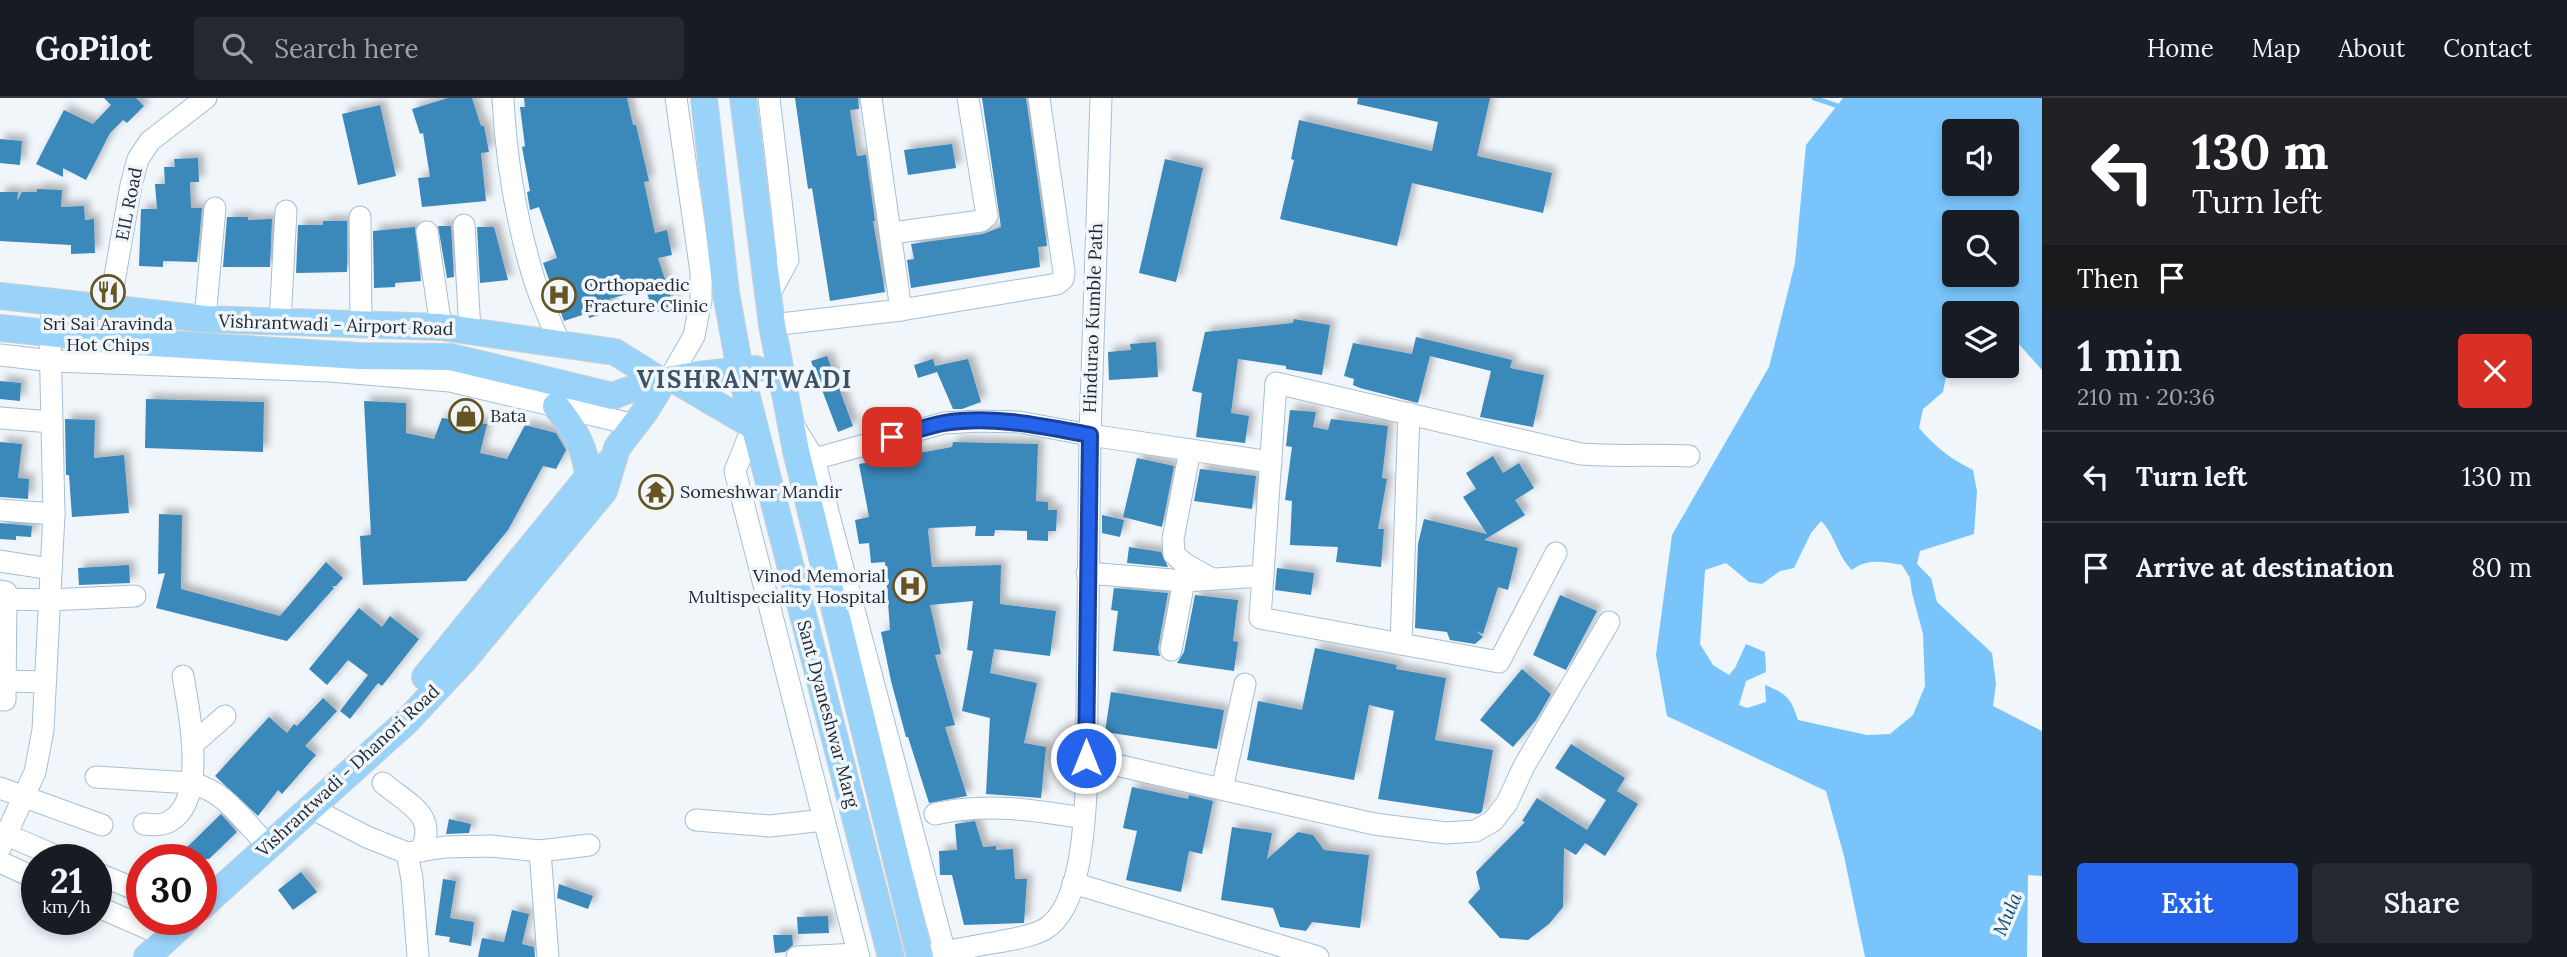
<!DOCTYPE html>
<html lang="en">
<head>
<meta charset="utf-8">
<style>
  :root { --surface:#171b24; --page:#242831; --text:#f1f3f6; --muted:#9ea1a6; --line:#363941; --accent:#2563eb }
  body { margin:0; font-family:Lora,serif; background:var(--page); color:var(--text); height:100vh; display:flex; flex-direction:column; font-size:26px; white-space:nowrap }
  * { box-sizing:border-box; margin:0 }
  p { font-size:23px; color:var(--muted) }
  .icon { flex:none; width:38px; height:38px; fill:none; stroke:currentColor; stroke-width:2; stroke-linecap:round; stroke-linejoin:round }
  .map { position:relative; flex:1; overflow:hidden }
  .side { display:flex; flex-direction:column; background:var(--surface); width:525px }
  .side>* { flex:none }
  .hud { background:#202124; color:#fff; overflow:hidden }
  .buttons { position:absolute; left:1942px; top:21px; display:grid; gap:14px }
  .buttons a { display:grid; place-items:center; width:77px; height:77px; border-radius:7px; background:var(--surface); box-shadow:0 4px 10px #0003; font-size:35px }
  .speed { position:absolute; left:21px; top:746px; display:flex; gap:14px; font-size:35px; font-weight:700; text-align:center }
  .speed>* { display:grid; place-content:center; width:91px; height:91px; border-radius:50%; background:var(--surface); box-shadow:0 4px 10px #0003; line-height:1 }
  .speed small { font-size:18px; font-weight:400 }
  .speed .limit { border:10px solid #d22; background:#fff; color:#111 }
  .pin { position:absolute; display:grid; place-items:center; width:60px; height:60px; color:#fff; margin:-30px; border-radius:14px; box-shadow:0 4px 10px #0006 }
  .me { position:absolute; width:77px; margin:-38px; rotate:0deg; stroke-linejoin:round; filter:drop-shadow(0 0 5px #0008) }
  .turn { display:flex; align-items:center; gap:24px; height:147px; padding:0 35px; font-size:32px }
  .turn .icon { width:91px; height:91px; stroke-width:2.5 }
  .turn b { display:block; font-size:49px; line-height:60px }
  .then { display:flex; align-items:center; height:66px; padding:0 35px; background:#0003; gap:14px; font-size:26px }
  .round { display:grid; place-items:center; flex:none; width:74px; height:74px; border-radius:7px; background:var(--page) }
  .headline { display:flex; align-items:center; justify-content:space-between; height:119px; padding:0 35px }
  h1 { font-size:42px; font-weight:600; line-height:52px }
  .button { display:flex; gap:14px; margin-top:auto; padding:14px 35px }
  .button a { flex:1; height:80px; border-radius:7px; background:var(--accent); color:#fff; font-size:28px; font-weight:600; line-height:80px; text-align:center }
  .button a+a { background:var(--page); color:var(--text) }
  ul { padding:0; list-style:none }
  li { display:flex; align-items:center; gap:21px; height:91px; padding:0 35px; border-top:2px solid var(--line) }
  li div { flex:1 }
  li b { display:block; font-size:26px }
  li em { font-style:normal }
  header { display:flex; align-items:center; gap:42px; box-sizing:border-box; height:98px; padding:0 35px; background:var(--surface); border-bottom:2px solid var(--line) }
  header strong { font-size:33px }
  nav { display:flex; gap:38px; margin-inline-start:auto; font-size:24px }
  .search { width:490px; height:63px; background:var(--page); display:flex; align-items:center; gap:18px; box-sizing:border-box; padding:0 24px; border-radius:7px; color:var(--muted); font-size:26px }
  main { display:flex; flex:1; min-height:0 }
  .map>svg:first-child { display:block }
</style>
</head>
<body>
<header>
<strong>GoPilot</strong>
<div class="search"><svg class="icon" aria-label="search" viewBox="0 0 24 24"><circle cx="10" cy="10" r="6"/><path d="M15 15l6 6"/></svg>Search here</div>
<nav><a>Home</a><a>Map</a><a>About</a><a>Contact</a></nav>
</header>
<main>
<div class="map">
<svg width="2042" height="859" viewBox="0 0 2042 859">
  <defs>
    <filter id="shadow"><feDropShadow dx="5.5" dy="-5.5" stdDeviation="3.5" flood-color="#0004"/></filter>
  </defs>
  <rect width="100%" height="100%" fill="#f1f6fb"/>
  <path fill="#78c4fb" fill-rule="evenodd" d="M1843,0H2042V272L2007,233V215H1955V255L1949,263L1943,294L1923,311L1919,330C1935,349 1951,361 1973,372L1977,393L1974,436L1920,453L1917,466L1931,480L1937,504L1992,555L1996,586L1993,608L2042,633V778L2028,777L2027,859H1865L1844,758L1826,693L1667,618L1656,557L1672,437L1769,269L1795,165L1806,47ZM1955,33H2007V86H1955ZM1955,124H2007V177H1955ZM1821,423C1836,438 1836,456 1852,472C1868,460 1883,464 1902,467L1910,480L1912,495L1923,536L1925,588L1913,617L1890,636L1867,637L1798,622C1791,600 1787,596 1765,587L1766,604L1747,610L1739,607L1746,583L1766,574L1765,554L1746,546L1735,570L1729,577L1713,567L1700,546L1705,472L1726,465L1749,484L1762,486L1780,473L1794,470L1811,435Z"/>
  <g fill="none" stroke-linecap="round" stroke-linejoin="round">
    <polyline stroke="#78c4fb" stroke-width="5" points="1814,0 1841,9"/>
  </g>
  <g fill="#3b88bb" filter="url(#shadow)">
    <polygon points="104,0 136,0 144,8 127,25 123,22 110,35 86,82 63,70 63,79 36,66 64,12 93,26 111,7"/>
    <polygon points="448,0 472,0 481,28 484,28 489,54 481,55 486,103 422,109 418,80 430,79 423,35 420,36 412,11"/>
    <polygon points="524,0 627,0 633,27 636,27 649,83 644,84 655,135 667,132 672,157 658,160 674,209 653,215 646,191 609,201 613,213 589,220 588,215 564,223 543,165 557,160 539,109 530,112 527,94 530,93 522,49 525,48 520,9 525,9"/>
    <polygon points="795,0 858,0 859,11 850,12 857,58 866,57 875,123 873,123 885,194 830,203 812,90 808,91"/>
    <polygon points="982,0 1026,0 1047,148 1038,149 1040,169 911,190 907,162 914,161 911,146 983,136 1001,129"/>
    <polygon points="1358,0 1490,0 1477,58 1552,75 1543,115 1412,85 1397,148 1280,121 1294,62 1291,61 1299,22 1432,53 1438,24 1357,6"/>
    <polygon points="380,7 396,78 358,87 342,16"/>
    <polygon points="0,41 22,43 20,67 0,65"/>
    <polygon points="952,46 956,70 908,77 904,52"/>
    <polygon points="198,60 199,84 190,84 191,110 202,110 197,164 163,163 163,169 139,168 141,111 157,111 155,86 165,86 164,69 175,69 174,61"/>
    <polygon points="1165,61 1203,70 1176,184 1139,175"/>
    <polygon points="37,91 62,92 61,109 84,108 85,122 94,121 95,155 71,156 71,147 0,143 0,94 18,94 17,103 22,94 37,94"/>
    <polygon points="227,119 248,119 248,122 272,121 270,169 223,169"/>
    <polygon points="323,123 347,123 347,174 296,175 298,127 323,127"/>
    <polygon points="438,128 451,128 454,179 447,180"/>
    <polygon points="415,129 421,183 395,185 395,189 374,190 373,133"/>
    <polygon points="477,129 494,129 508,182 480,185"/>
    <polygon points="1294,221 1330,227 1322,277 1286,271 1286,268 1238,261 1231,315 1249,318 1245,345 1196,339 1202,295 1192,293 1205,234 1293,225"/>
    <polygon points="1416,239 1512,262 1510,270 1544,277 1533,329 1480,319 1491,273 1430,258 1418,305 1360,290 1353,287 1354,281 1344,278 1353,245 1412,256"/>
    <polygon points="1156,244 1158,279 1109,282 1108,254 1131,252 1130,246"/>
    <polygon points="827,258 853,328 838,334 811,263"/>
    <polygon points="933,261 935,268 968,261 981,304 962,311 953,311 937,274 918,280 914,267"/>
    <polygon points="0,283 21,285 20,303 0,301"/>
    <polygon points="146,301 264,304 263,354 145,350"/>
    <polygon points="364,303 406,305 406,335 434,341 442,320 487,326 480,355 507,361 525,327 556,335 566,352 556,371 543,368 508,432 466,483 363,487 360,438 371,437"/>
    <polygon points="1290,312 1316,314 1313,329 1328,332 1331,321 1388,328 1382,380 1387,381 1378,431 1384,431 1381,469 1336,464 1338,449 1290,447 1292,403 1285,402 1292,349 1286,348"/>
    <polygon points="65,321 95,322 94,360 124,357 129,415 72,419 69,377 66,377"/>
    <polygon points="0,344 22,346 18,380 29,381 28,401 0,399"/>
    <polygon points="953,344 1038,346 1036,403 1048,404 1048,412 1057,412 1056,433 1048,433 1048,443 1027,442 1027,433 995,432 994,438 975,438 976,428 929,430 928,433 932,469 1001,467 1000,506 1056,513 1050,558 994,551 990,575 1037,585 1024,645 1046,649 1041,700 986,696 990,620 962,613 973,553 967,552 973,503 930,507 941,556 935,557 955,627 945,629 967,698 929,705 908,639 906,639 891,583 881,534 890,532 885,464 871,465 869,445 859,446 855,422 869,419 859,366 952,349"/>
    <polygon points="1493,358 1503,375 1519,365 1534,390 1515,402 1525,417 1484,442 1518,450 1508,492 1498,489 1483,536 1476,533 1483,539 1475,546 1450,542 1447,534 1415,530 1418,446 1424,421 1487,436 1463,399 1476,391 1466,375"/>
    <polygon points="1137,360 1174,368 1162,429 1123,419"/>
    <polygon points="1200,371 1256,378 1252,411 1194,403"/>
    <polygon points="159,416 182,417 181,491 280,518 326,464 343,480 336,488 332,488 334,490 287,543 156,510 165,475 158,476"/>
    <polygon points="1102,417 1124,422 1120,439 1102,435"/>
    <polygon points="0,425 32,428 31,439 16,438 16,442 0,441"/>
    <polygon points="1129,449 1161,454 1168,469 1127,465"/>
    <polygon points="129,467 130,485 79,487 78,470"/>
    <polygon points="1277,470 1314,475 1311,497 1275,492"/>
    <polygon points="1114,490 1168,495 1158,550 1160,558 1113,553 1118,513 1111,512"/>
    <polygon points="1195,497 1238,502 1233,543 1238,544 1234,573 1177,565 1184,554"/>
    <polygon points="1560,497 1597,513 1566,572 1533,557"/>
    <polygon points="359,510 382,529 390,518 419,541 382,588 378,585 350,621 340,613 368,577 348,562 327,587 309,571"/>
    <polygon points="1315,550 1397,567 1396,571 1446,580 1435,642 1493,652 1482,714 1478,716 1378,701 1394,613 1369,607 1354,682 1247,662 1258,603 1302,612"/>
    <polygon points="1522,571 1551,596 1536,622 1513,649 1480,622"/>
    <polygon points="1111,594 1224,612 1217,651 1105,634"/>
    <polygon points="323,600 337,613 305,648 316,657 282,696 278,692 258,718 215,678 269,619 287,635 294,626 297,628"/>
    <polygon points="1571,646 1625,680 1617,693 1638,706 1605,758 1585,745 1576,757 1564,750 1563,809 1549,826 1528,842 1500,840 1468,804 1480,791 1476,774 1525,724 1522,723 1537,700 1587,732 1606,702 1555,670"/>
    <polygon points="1132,689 1188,701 1189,697 1213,703 1202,756 1189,753 1181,794 1126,782 1137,733 1123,730"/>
    <polygon points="221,716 237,734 209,761 175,761"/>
    <polygon points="449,721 471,726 469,735 446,736"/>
    <polygon points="975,723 983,749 996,748 996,752 1013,751 1015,781 1027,781 1024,825 964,827 952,777 940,777 939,753 957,752 955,726"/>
    <polygon points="1232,729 1272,735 1267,761 1298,734 1313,737 1324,752 1369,757 1360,830 1312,824 1306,833 1280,829 1273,810 1221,802"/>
    <polygon points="301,774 317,794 293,812 278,792"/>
    <polygon points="443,781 456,783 450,820 474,824 471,848 449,844 450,839 435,837"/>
    <polygon points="559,786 593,798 588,811 557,800"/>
    <polygon points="512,812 529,816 522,846 534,849 535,859 478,859 482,840 504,844"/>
    <polygon points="828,818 829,835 798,836 797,819"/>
    <polygon points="773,837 792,837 793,847 785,854 775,855"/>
  </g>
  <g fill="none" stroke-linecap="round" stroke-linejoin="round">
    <g stroke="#a5bfd4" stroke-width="23">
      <g id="minor">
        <path d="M503,0C506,62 516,122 534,181C541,203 551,225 560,246"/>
        <polyline points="769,0 788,162 770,195"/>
        <polyline points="871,0 901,212"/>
        <polyline points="360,119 361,226"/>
        <polyline points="464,127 470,233"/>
        <polyline points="427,134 441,229"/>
        <polyline points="892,135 981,123 987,118 968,0"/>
        <polyline points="205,221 215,110"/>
        <polyline points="280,224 286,113"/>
        <polyline points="772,227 901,212 1057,186 1063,181 1064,174 1039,0"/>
        <polyline points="108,242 109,212 131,87 138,61 150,43 206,0"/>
        <polyline points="0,257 52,263 330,273 450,283 635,327"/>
        <polyline points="668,283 694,238 701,202 701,174 676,0"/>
        <polyline points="0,320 52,324"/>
        <polyline points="753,328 735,373 859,859"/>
        <polyline points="795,330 814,361 946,859"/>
        <polyline points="1190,352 1173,441 1174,456 1185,466 1212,481"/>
        <polyline points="814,361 944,325 979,323 1019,324 1090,337 1271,364"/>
        <polyline points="0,412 54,416"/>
        <path d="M1556,455L1499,564L1260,520L1276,285L1581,356C1617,359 1653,356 1689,358"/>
        <polyline points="0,463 51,471"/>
        <polyline points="1087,475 1184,483 1263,478"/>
        <polyline points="0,493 6,494 5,602 0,602"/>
        <polyline points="6,501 49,502 135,498"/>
        <polyline points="1401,546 1409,315"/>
        <polyline points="1171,552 1184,483"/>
        <polyline points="6,583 45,584"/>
        <polyline points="194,645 225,618"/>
        <polyline points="1086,660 1374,726 1446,735 1475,733 1493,723 1507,705 1524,668 1609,524"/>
        <path d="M96,679L191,685C223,693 237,715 259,738"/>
        <path d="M383,685C409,707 438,717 421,753"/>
        <polyline points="0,690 102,727"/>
        <polyline points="1222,691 1245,586"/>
        <polyline points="311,710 367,739 407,755 445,749 491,748 540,753 548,859"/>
        <path d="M935,716C986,704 1034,712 1084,720"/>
        <polyline points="696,722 770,728 824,722"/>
        <path d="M144,726C152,727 163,728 170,723C208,702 189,613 183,578"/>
        <polyline points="0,734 63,761"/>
        <polyline points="0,750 35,674 43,632 54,416 50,237 53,205"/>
        <polyline points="540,753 589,747"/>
        <polyline points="407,755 412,781 418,859"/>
        <polyline points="0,764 37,781"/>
        <polyline points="96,775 142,794"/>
        <polyline points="1073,785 1318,859"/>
        <polyline points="96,808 151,832"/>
        <polyline points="797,859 858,856"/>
        <path d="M923,859C948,853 973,848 998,844C1013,841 1031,839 1045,831C1080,810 1084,732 1086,695L1090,337L1101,0"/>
      </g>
    </g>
    <g stroke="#ced0d1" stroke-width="28">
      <g id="major">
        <polyline points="704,0 726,195 740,272 891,859"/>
        <polyline points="743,0 772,227 796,353 920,859"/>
        <polyline points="0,198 205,221 441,229 615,254 663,284"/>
        <path d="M0,230L136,244L359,258L451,259L613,298C655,280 710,275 756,271"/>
        <polyline points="675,282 753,328"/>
        <path d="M556,308C574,331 586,350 588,379"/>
        <polyline points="425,579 588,379 612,363"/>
        <polyline points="201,809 407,623 464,562 604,393 617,350 646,312 663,284"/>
        <polyline points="147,859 188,821"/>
      </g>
    </g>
    <use href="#minor" stroke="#fff" stroke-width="21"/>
    <use href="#major" stroke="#9ad3fa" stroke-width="26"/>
  </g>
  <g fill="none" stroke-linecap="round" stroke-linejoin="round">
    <g stroke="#184099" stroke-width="18">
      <path id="route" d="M892,339C909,335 927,328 944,325C993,317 1042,328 1090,337L1086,660"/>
    </g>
    <use href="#route" stroke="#2563eb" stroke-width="12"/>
  </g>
  <defs>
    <g id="restaurant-ring" transform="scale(1.75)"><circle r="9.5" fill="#f1f6fb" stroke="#665523" stroke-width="1.5"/><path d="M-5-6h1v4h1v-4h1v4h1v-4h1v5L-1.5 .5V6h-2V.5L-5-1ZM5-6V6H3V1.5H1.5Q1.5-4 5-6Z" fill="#665523"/></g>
    <g id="hospital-ring" transform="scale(1.75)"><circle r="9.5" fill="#f1f6fb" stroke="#665523" stroke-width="1.5"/><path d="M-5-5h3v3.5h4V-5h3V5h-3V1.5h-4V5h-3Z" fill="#665523"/></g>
    <g id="shop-ring" transform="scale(1.75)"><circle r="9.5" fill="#f1f6fb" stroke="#665523" stroke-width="1.5"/><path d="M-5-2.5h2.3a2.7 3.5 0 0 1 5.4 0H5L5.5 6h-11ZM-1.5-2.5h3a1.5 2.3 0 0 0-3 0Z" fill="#665523"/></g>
    <g id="temple-ring" transform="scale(1.75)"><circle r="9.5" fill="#f1f6fb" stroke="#665523" stroke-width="1.5"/><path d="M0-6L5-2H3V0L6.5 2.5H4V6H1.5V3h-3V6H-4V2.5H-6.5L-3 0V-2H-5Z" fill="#665523"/></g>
  </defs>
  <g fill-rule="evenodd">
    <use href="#restaurant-ring" x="108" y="194"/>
    <use href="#hospital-ring" x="559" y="197"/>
    <use href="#shop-ring" x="466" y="318"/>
    <use href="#temple-ring" x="656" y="394"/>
    <use href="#hospital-ring" x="910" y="488"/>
  </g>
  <g text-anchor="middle" stroke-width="7" stroke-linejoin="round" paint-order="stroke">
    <g font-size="18" fill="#1e2830" stroke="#f1f6fb">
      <text transform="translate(129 106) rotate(-79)" y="6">EIL Road</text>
      <text transform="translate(1093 220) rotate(-88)" y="6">Hindurao Kumble Path</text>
      <text transform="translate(336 227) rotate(2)" y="6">Vishrantwadi - Airport Road</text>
      <text transform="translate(828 616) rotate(75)" y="6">Sant Dyaneshwar Marg</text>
      <text transform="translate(348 673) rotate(-43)" y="6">Vishrantwadi - Dhanori Road</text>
    </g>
    <g font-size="18" fill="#1e2830" stroke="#f1f6fb" text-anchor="start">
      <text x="584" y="193">Orthopaedic<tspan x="584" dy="21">Fracture Clinic</tspan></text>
      <text x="108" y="232" text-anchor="middle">Sri Sai Aravinda<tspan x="108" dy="21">Hot Chips</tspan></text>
      <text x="490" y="324">Bata</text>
      <text x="680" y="400">Someshwar Mandir</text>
      <text x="886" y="484" text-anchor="end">Vinod Memorial<tspan x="886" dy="21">Multispeciality Hospital</tspan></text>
    </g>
    <g font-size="19" font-style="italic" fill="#104b6e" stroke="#f1f6fb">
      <text transform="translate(2007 816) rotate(-67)" y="7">Mula</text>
    </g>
    <g font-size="24" font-weight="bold" letter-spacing="2" fill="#3b5264" stroke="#f1f6fb">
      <text x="745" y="290">VISHRANTWADI</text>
    </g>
  </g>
</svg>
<div class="buttons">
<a><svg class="icon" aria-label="sound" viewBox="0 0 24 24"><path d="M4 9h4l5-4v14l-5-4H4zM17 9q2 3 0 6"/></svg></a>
<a><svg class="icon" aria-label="search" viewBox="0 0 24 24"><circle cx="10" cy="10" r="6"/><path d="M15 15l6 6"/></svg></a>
<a><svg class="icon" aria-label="layers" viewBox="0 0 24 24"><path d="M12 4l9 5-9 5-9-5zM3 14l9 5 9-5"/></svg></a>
</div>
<div class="speed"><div>21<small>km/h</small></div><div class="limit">30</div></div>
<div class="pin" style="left:892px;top:339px;background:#d93025"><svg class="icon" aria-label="arrive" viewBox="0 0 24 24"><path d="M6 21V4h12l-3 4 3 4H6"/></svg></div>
<svg class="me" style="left:1086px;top:660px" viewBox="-20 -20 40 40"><circle r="17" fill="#2563eb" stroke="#fff" stroke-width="3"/><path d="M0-11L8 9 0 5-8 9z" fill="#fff"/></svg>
</div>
<section class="side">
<div class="hud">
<div class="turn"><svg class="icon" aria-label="left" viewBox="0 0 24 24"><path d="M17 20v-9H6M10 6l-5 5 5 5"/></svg><div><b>130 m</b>Turn left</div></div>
<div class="then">Then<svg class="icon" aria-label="arrive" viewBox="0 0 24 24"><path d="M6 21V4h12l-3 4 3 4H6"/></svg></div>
</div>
<div class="headline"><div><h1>1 min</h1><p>210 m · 20:36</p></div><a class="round" style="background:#d93025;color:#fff"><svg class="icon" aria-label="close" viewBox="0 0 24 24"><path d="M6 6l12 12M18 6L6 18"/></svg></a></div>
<ul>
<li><svg class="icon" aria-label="left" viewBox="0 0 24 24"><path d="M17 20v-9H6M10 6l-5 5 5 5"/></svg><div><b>Turn left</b></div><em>130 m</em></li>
<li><svg class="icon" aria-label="arrive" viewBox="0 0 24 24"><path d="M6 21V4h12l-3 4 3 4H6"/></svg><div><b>Arrive at destination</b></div><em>80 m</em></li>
</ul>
<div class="button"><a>Exit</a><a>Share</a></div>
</section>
</main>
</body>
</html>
